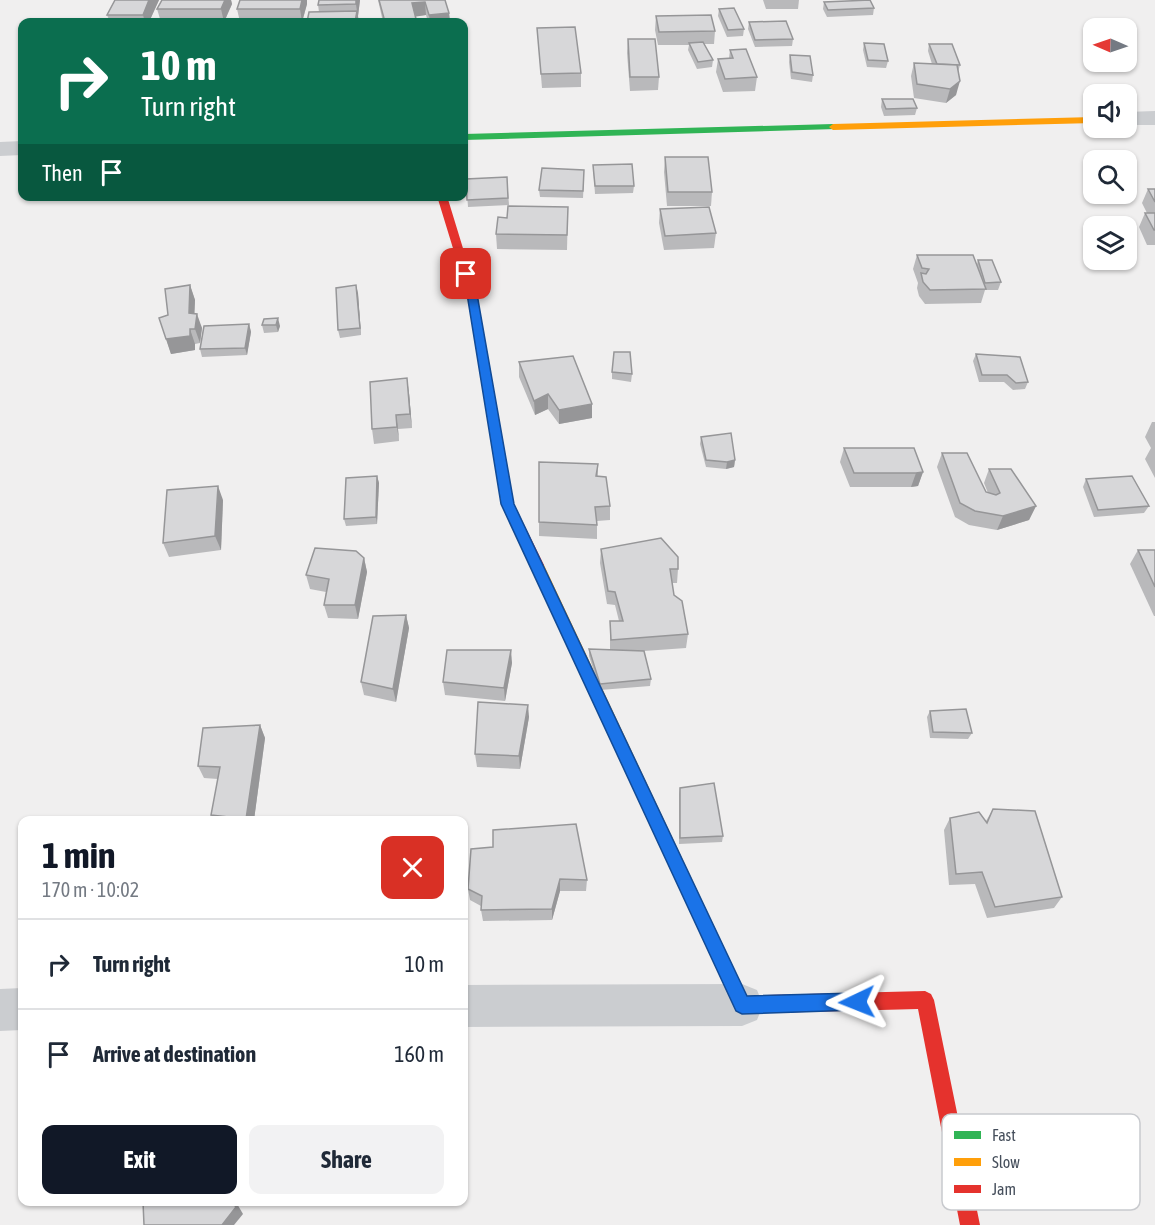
<!DOCTYPE html>
<html lang="en">
<head>
<meta charset="utf-8">
<style>
  :root { --surface:#fff; --page:#f2f2f3; --text:#1f2937; --muted:#747a83; --line:#e0e1e3; --accent:#111827 }
  body { margin:0; font-family:"Asap Condensed",sans-serif; background:var(--page); color:var(--text); height:100vh; display:flex; flex-direction:column; font-size:22px; white-space:nowrap }
  * { box-sizing:border-box; margin:0 }
  p { font-size:20px; color:var(--muted) }
  .icon { flex:none; width:33px; height:33px; fill:none; stroke:currentColor; stroke-width:2; stroke-linecap:round; stroke-linejoin:round }
  .map { position:relative; flex:1; overflow:hidden }
  .drawer { position:absolute; left:18px; top:816px; width:450px; height:390px; display:flex; flex-direction:column; background:var(--surface); border-radius:12px; box-shadow:0 2px 4px #0004 }
  .drawer>* { flex:none }
  .top-card { position:absolute; left:18px; top:18px; width:450px; height:183px; border-radius:12px; box-shadow:0 2px 4px #0004; background:#0b6e4f; color:#fff; overflow:hidden }
  .needle { width:39px; rotate:272deg }
  .tools { position:absolute; left:1083px; top:18px; display:grid; gap:12px }
  .tools a { display:grid; place-items:center; width:54px; height:54px; border-radius:12px; background:var(--surface); box-shadow:0 2px 4px #0004; font-size:30px }
  .pin { position:absolute; display:grid; place-items:center; width:51px; height:51px; color:#fff; margin:-26px; border-radius:12px; box-shadow:0 3px 9px #0006 }
  .me { position:absolute; width:66px; margin:-33px; rotate:268deg; stroke-linejoin:round; filter:drop-shadow(0 0 4px #0008) }
  .turn { display:flex; align-items:center; gap:21px; height:126px; padding:0 24px; font-size:27px }
  .turn .icon { width:78px; height:78px; stroke-width:2.5 }
  .turn b { display:block; font-size:42px; line-height:51px }
  .then { display:flex; align-items:center; height:57px; padding:0 24px; background:#0003; gap:12px; font-size:22px }
  .round { display:grid; place-items:center; flex:none; width:63px; height:63px; border-radius:12px; background:var(--page) }
  .overview { display:flex; align-items:center; justify-content:space-between; height:102px; padding:0 24px }
  h1 { font-size:36px; font-weight:700; line-height:45px; color:var(--accent) }
  .primary-button { display:flex; gap:12px; margin-top:auto; padding:12px 24px }
  .primary-button a { flex:1; height:69px; border-radius:12px; background:var(--accent); color:#fff; font-size:24px; font-weight:700; line-height:69px; text-align:center }
  .primary-button a+a { background:var(--page); color:var(--text) }
  ul { padding:0; list-style:none }
  li { display:flex; align-items:center; gap:18px; height:90px; padding:0 24px; border-top:2px solid var(--line) }
  li div { flex:1 }
  li b { display:block; font-size:22px }
  li em { font-style:normal }
  .map>svg:first-child { display:block }
</style>
</head>
<body>
<div class="map">
<svg width="1155" height="1225" viewBox="0 0 1155 1225">
  <rect width="100%" height="100%" fill="#f0efef"/>
  <g fill="none" stroke-linecap="round" stroke-linejoin="round">
    <g fill="#cbcdd0" fill-rule="evenodd">
      <polygon points="1155,111 1155,125 1126,125 1126,112"/>
      <polygon points="22,141 22,155 0,156 0,142"/>
      <polygon points="742,984 757,990 763,1005 757,1020 742,1026 464,1027 464,985"/>
      <polygon points="22,988 22,1030 0,1031 0,989"/>
    </g>
    <polygon fill="#30b455" fill-rule="evenodd" points="833,124 836,125 836,129 464,140 464,134"/>
    <g fill="#ff9f0a" fill-rule="evenodd">
      <polygon points="1094,117 1094,123 833,130 829,127 833,124"/>
      <path d="M537,560L544,565L747,996L767,995L773,998L776,1004L773,1010C763,1014 746,1015 736,1011L530,565Z"/>
    </g>
    <g fill="#e5322d" fill-rule="evenodd">
      <polygon points="437,196 447,196 477,294 514,504 544,565 537,570 530,565 502,504 467,294"/>
      <polygon points="925,991 931,994 934,1000 980,1225 960,1225 918,1009 767,1013 761,1010 758,1004 761,998 767,995"/>
    </g>
  </g>
  <g fill="#b9b9bb">
    <polygon points="115,0 159,0 149,22 110,22 107,15"/>
    <polygon points="162,0 231,0 232,4 224,22 161,22 157,9"/>
    <polygon points="360,0 358,16 319,12 318,5"/>
    <polygon points="378,0 445,0 449,13 450,22 428,22 426,15 416,16 417,22 383,22"/>
    <polygon points="763,0 799,0 798,9 766,9"/>
    <polygon points="824,2 874,8 873,15 827,17 823,9"/>
    <polygon points="307,4 302,22 240,22 237,9"/>
    <polygon points="719,9 744,29 743,36 727,37 718,16"/>
    <polygon points="656,16 715,31 714,44 704,44 713,60 712,67 697,69 688,50 689,45 658,45 655,30"/>
    <polygon points="749,22 793,39 792,46 755,47 748,29"/>
    <polygon points="537,28 581,73 581,87 542,88"/>
    <polygon points="628,39 659,77 658,90 630,91 627,53"/>
    <polygon points="864,43 888,61 886,68 867,67 863,50"/>
    <polygon points="929,44 960,65 958,72 956,95 946,103 914,98 911,76 914,63 932,64 928,51"/>
    <polygon points="730,50 757,77 755,91 723,92 716,72 718,59 729,58"/>
    <polygon points="790,55 813,75 812,82 791,79 789,62"/>
    <polygon points="882,99 917,108 915,115 884,116 881,107"/>
    <polygon points="665,157 712,192 711,206 667,206 664,172"/>
    <polygon points="593,165 634,186 633,193 595,194"/>
    <polygon points="507,177 509,205 468,207 466,179"/>
    <polygon points="584,177 583,198 540,197 539,190"/>
    <polygon points="1148,189 1155,189 1155,245 1147,245 1139,227 1145,213 1147,213 1142,203"/>
    <polygon points="568,207 567,250 497,249 496,234 507,218"/>
    <polygon points="660,209 716,233 714,248 664,250 659,223"/>
    <polygon points="917,255 977,264 978,260 1001,282 998,290 985,290 981,303 925,304 919,296 917,288 918,283 913,269"/>
    <polygon points="190,285 195,300 194,313 202,328 200,343 195,344 195,350 171,354 159,318 168,315"/>
    <polygon points="358,293 361,335 340,338 338,330"/>
    <polygon points="264,319 280,326 278,332 264,333 262,325"/>
    <polygon points="249,324 251,332 247,355 202,357 200,349"/>
    <polygon points="976,354 1028,382 1025,389 1013,390 1004,382 979,382 973,361"/>
    <polygon points="519,362 592,404 592,418 559,424 548,409 535,415 519,377"/>
    <polygon points="612,372 632,374 631,382 612,379"/>
    <polygon points="409,393 412,428 398,429 399,441 374,444 372,429"/>
    <polygon points="1152,422 1155,422 1155,478 1145,459 1151,448 1145,437"/>
    <polygon points="701,437 735,460 734,467 726,469 706,467 700,444"/>
    <polygon points="844,448 923,472 918,486 911,487 850,487 840,462"/>
    <polygon points="942,453 986,492 988,493 984,483 989,469 1036,506 1029,520 997,530 969,525 955,517 937,467"/>
    <polygon points="598,464 598,477 610,506 610,520 597,521 597,539 539,536 539,522"/>
    <polygon points="377,476 379,483 377,524 346,526 344,519"/>
    <polygon points="1086,479 1149,506 1144,513 1094,517 1083,487"/>
    <polygon points="223,500 221,550 169,557 163,543"/>
    <polygon points="601,549 678,569 677,583 672,583 674,595 688,634 686,648 644,651 651,679 650,686 600,690 589,656 589,649 610,650 610,621 619,621 615,605 607,604 600,563"/>
    <polygon points="1138,550 1155,550 1155,616 1154,616 1130,564"/>
    <polygon points="364,558 367,572 358,619 328,618 324,605 326,592 310,589 306,575"/>
    <polygon points="406,615 409,628 396,702 364,695 361,682"/>
    <polygon points="512,663 505,701 445,695 443,682"/>
    <polygon points="930,711 972,733 968,739 930,738 927,717"/>
    <polygon points="529,717 520,769 477,767 475,754"/>
    <polygon points="260,725 265,738 254,820 214,820 211,815 218,779 204,778 198,766"/>
    <polygon points="680,788 723,836 722,842 679,844 679,794"/>
    <polygon points="993,809 1062,897 1054,908 987,918 975,884 949,885 944,830 950,818 986,821"/>
    <polygon points="471,849 587,880 586,891 560,891 552,920 483,921 481,910 481,906 470,900 468,889"/>
  </g>
  <g fill="#969698">
    <polygon points="149,0 159,0 149,22 145,22 143,15"/>
    <polygon points="225,0 231,0 232,4 224,22 221,9"/>
    <polygon points="302,0 307,0 307,4 302,22 300,9"/>
    <polygon points="356,0 360,0 358,16 359,22 355,22 357,12 356,4"/>
    <polygon points="425,2 426,15 413,17 412,3"/>
    <polygon points="449,13 450,22 430,22 429,15"/>
    <polygon points="416,19 417,22 385,22"/>
    <polygon points="960,81 956,95 946,103 950,89"/>
    <polygon points="190,285 195,300 194,327 189,313"/>
    <polygon points="356,285 358,293 361,335 360,328"/>
    <polygon points="197,314 202,328 200,343 195,329"/>
    <polygon points="278,318 280,326 278,332 276,325"/>
    <polygon points="249,324 251,332 247,355 245,348"/>
    <polygon points="190,329 195,344 195,350 171,354 166,339"/>
    <polygon points="407,378 409,393 412,428 410,414"/>
    <polygon points="548,394 548,409 535,415 534,401"/>
    <polygon points="592,404 592,418 559,424 559,410"/>
    <polygon points="396,415 398,429 399,441 397,427"/>
    <polygon points="735,460 734,467 726,469 727,462"/>
    <polygon points="923,472 918,486 911,487 916,473"/>
    <polygon points="377,476 379,483 377,524 376,517"/>
    <polygon points="218,486 223,500 221,550 215,536"/>
    <polygon points="1036,506 1029,520 997,530 1003,516"/>
    <polygon points="364,558 367,572 358,619 355,605"/>
    <polygon points="406,615 409,628 396,702 393,689"/>
    <polygon points="511,650 512,663 505,701 504,688"/>
    <polygon points="528,705 529,717 520,769 519,756"/>
    <polygon points="260,725 265,738 254,820 247,820 246,819"/>
    <polygon points="560,879 560,891 552,920 552,909"/>
    <polygon points="232,1202 236,1202 243,1214 234,1225 222,1225"/>
  </g>
  <g fill="#d7d7d9" stroke="#969698" stroke-width="1.5">
    <polygon points="115,0 149,0 143,15 107,15"/>
    <polygon points="162,0 225,0 221,9 157,9"/>
    <polygon points="240,0 302,0 300,9 237,9"/>
    <polygon points="319,0 356,0 356,4 318,5"/>
    <polygon points="379,0 445,0 449,13 429,15 425,2 412,3 416,19 385,22"/>
    <polygon points="870,0 874,8 828,10 824,2"/>
    <polygon points="734,8 744,29 728,30 719,9"/>
    <polygon points="357,11 355,22 307,22 309,12"/>
    <polygon points="711,15 715,31 659,32 656,16"/>
    <polygon points="786,21 793,39 755,40 749,22"/>
    <polygon points="575,27 581,73 541,74 537,28"/>
    <polygon points="628,39 655,39 659,77 630,77"/>
    <polygon points="703,42 713,60 698,62 689,43"/>
    <polygon points="864,43 884,44 888,61 868,60"/>
    <polygon points="929,44 952,44 960,65 937,64"/>
    <polygon points="746,49 757,77 725,79 718,59 733,58 730,50"/>
    <polygon points="790,55 810,56 813,75 792,72"/>
    <polygon points="914,63 957,65 960,81 950,89 917,84"/>
    <polygon points="882,99 913,99 917,108 886,109"/>
    <polygon points="665,157 708,157 712,192 668,192"/>
    <polygon points="632,164 634,186 595,186 593,165"/>
    <polygon points="542,168 584,170 583,191 539,190"/>
    <polygon points="507,177 508,198 467,200 466,179"/>
    <polygon points="1148,189 1155,189 1155,202"/>
    <polygon points="508,206 568,207 567,235 496,234 498,217 507,218"/>
    <polygon points="709,207 716,233 665,236 660,209"/>
    <polygon points="1145,213 1155,213 1155,230 1154,230"/>
    <polygon points="917,255 973,255 986,289 930,290 923,282 921,273 926,274 929,269 922,268"/>
    <polygon points="978,260 992,260 1001,282 985,283"/>
    <polygon points="190,285 189,313 197,314 195,329 190,329 190,336 166,339 159,318 168,315 165,289"/>
    <polygon points="356,285 360,328 338,330 336,288"/>
    <polygon points="278,318 276,325 262,325 264,319"/>
    <polygon points="249,324 245,348 200,349 204,326"/>
    <polygon points="614,352 630,352 632,374 612,372"/>
    <polygon points="976,354 1020,357 1028,382 1016,383 1007,375 982,375"/>
    <polygon points="573,356 592,404 559,410 548,394 534,401 519,362"/>
    <polygon points="407,378 410,414 396,415 397,427 372,429 370,382"/>
    <polygon points="731,433 735,460 727,462 706,460 701,437"/>
    <polygon points="844,448 914,448 923,472 916,473 854,473"/>
    <polygon points="942,453 967,453 986,492 996,495 1000,493 989,469 1011,469 1036,506 1003,516 975,511 960,503"/>
    <polygon points="539,462 598,464 596,476 606,477 610,506 595,507 597,525 539,522"/>
    <polygon points="377,476 376,517 344,519 346,478"/>
    <polygon points="1132,476 1149,506 1098,510 1086,479"/>
    <polygon points="218,486 215,536 163,543 167,490"/>
    <polygon points="661,538 678,557 678,569 670,569 674,595 682,601 688,634 611,640 610,621 623,621 615,592 608,591 601,549"/>
    <polygon points="315,548 356,551 364,558 355,605 324,605 329,579 306,575"/>
    <polygon points="1138,550 1155,550 1155,587"/>
    <polygon points="406,615 393,689 361,682 373,616"/>
    <polygon points="589,649 644,651 651,679 600,684"/>
    <polygon points="447,650 511,650 504,688 443,682"/>
    <polygon points="478,702 528,705 519,756 475,754"/>
    <polygon points="966,709 972,733 933,732 930,711"/>
    <polygon points="260,725 246,819 211,815 220,767 198,766 203,728"/>
    <polygon points="714,783 723,836 680,838 680,788"/>
    <polygon points="993,809 1035,811 1062,897 995,907 982,872 956,874 950,818 979,812 987,823"/>
    <polygon points="255,819 283,820 255,820"/>
    <polygon points="576,824 587,880 560,879 552,909 481,910 482,896 468,889 471,849 493,847 493,830"/>
    <polygon points="143,1202 232,1202 236,1207 222,1225 144,1225"/>
  </g>
  <polygon fill="#1a73e8" stroke="#114b97" stroke-width="1.5" points="466,271 471,274 477,294 514,504 747,996 857,993 863,996 865,1002 863,1008 857,1010 742,1014 736,1011 501,504 467,294 461,274"/>
  <rect x="942" y="1114" width="198" height="96" rx="9" fill="#fff" stroke="#c8cace" stroke-width="1.5"/>
  <rect x="954" y="1131" width="27" height="8" fill="#30b455"/>
  <rect x="954" y="1158" width="27" height="8" fill="#ff9f0a"/>
  <rect x="954" y="1185" width="27" height="8" fill="#e5322d"/>
  <g font-size="16" fill="#464f5c">
    <text x="992" y="1141">Fast</text>
    <text x="992" y="1168">Slow</text>
    <text x="992" y="1195">Jam</text>
  </g>
</svg>
<div class="tools">
<a><svg class="needle" viewBox="-14 -14 28 28"><path d="M0-13l5 13h-10z" fill="#e53935"/><path d="M0 13l5-13h-10z" fill="#747a83"/></svg></a>
<a><svg class="icon" aria-label="sound" viewBox="0 0 24 24"><path d="M4 9h4l5-4v14l-5-4H4zM17 9q2 3 0 6"/></svg></a>
<a><svg class="icon" aria-label="search" viewBox="0 0 24 24"><circle cx="10" cy="10" r="6"/><path d="M15 15l6 6"/></svg></a>
<a><svg class="icon" aria-label="layers" viewBox="0 0 24 24"><path d="M12 4l9 5-9 5-9-5zM3 14l9 5 9-5"/></svg></a>
</div>
<div class="pin" style="left:466px;top:274px;background:#d93025"><svg class="icon" aria-label="arrive" viewBox="0 0 24 24"><path d="M6 21V4h12l-3 4 3 4H6"/></svg></div>
<svg class="me" style="left:857px;top:1002px" viewBox="-20 -20 40 40"><path d="M0-17L14 15 0 8-14 15z" fill="#1a73e8" stroke="#fff" stroke-width="4"/></svg>
<div class="top-card">
<div class="turn"><svg class="icon" aria-label="right" viewBox="0 0 24 24"><path d="M7 20v-9h11M14 6l5 5-5 5"/></svg><div><b>10 m</b>Turn right</div></div>
<div class="then">Then<svg class="icon" aria-label="arrive" viewBox="0 0 24 24"><path d="M6 21V4h12l-3 4 3 4H6"/></svg></div>
</div>
<section class="drawer">
<div class="overview"><div><h1>1 min</h1><p>170 m · 10:02</p></div><a class="round" style="background:#d93025;color:#fff"><svg class="icon" aria-label="close" viewBox="0 0 24 24"><path d="M6 6l12 12M18 6L6 18"/></svg></a></div>
<ul>
<li><svg class="icon" aria-label="right" viewBox="0 0 24 24"><path d="M7 20v-9h11M14 6l5 5-5 5"/></svg><div><b>Turn right</b></div><em>10 m</em></li>
<li><svg class="icon" aria-label="arrive" viewBox="0 0 24 24"><path d="M6 21V4h12l-3 4 3 4H6"/></svg><div><b>Arrive at destination</b></div><em>160 m</em></li>
</ul>
<div class="primary-button"><a>Exit</a><a>Share</a></div>
</section>
</div>
</body>
</html>
